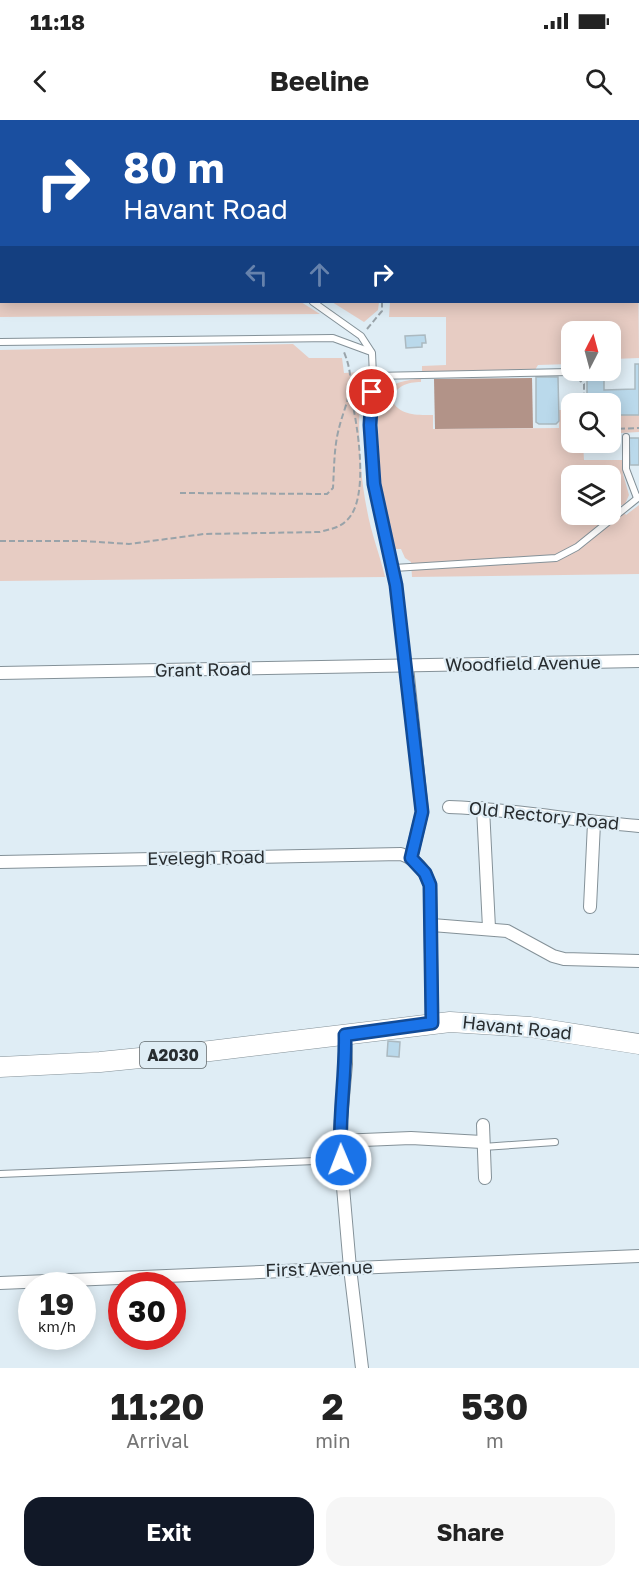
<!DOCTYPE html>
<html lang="en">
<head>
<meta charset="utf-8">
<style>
  :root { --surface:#fff; --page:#f6f6f6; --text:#222; --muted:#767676; --accent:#111827 }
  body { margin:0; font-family:"Golos Text",sans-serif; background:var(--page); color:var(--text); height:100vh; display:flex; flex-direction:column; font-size:22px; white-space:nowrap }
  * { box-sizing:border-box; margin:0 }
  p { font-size:20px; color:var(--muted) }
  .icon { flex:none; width:33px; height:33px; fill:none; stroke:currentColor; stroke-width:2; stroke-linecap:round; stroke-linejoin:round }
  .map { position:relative; height:1248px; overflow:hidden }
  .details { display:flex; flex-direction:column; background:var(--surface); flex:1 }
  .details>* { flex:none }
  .guide { position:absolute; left:0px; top:0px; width:639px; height:183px; box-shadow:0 3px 15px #0003; background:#1a4fa0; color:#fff; overflow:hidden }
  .needle { width:39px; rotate:6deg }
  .buttons { position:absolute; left:561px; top:201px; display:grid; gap:12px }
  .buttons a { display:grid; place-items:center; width:60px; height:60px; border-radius:12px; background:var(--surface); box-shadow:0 3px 15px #0003; font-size:30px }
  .speed { position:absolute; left:18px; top:1152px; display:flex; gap:12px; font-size:30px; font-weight:700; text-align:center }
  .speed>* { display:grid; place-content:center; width:78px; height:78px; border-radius:50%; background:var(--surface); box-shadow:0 3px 15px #0003; line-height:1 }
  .speed small { font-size:15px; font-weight:400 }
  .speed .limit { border:9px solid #d22; background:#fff; color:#111 }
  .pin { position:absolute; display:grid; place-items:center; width:51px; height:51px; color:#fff; margin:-26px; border:3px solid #fff; border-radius:50%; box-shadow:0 2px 6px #0007 }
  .me { position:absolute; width:66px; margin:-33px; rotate:359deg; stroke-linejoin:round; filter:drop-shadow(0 0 4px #0008) }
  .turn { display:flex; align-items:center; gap:21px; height:126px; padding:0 24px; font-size:27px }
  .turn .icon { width:78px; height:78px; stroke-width:2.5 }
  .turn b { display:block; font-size:42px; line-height:51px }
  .lanes { display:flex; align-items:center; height:57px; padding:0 24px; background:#0003; justify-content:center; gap:30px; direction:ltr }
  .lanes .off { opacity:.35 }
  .eta { display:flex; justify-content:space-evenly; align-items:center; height:102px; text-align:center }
  .eta b { font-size:36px; font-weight:700; line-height:42px }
  .primary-button { display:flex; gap:12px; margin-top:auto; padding:12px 24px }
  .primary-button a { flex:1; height:69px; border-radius:18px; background:var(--accent); color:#fff; font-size:24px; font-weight:700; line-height:69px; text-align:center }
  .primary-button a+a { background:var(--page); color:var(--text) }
  .status { display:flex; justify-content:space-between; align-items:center; height:42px; padding:0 30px; background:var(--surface); direction:ltr }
  .status svg { height:16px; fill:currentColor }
  header { display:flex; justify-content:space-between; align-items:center; height:78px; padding:0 24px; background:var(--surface); font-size:27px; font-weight:700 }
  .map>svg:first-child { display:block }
</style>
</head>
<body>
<div class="status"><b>11:18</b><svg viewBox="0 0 49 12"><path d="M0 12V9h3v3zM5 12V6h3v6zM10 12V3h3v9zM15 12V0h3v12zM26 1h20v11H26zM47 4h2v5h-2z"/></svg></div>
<header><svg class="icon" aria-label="back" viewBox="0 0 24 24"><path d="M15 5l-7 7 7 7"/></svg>Beeline<svg class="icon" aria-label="search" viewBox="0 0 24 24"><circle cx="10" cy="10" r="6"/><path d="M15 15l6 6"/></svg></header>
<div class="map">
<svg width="639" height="1248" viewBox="0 0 639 1248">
  <rect width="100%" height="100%" fill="#dfedf5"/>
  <g fill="#e7ccc3" fill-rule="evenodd">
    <polygon points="516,0 639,0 639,107 638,2"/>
    <polygon points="0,54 2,182 301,182 320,194 0,197"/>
    <polygon points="638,137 639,238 613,239 611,244 610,212 572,212 571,244 538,245 535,250 422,252 422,246 446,245 446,197 389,197 390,182 638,182"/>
    <polygon points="332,182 379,182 378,190 364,202"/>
    <path d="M293,224L309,238H342L344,253L361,252C358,297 358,345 367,390C371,413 380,435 385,457L0,461V230Z"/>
    <path d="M416,259H421V262C408,262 395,266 392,280C399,296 418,295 433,295V309L559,308V290H571L572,322L583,323L584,340H622L623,354L629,375L625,384L619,386L626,395L639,385V454L412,457L411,442L405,438L401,429H394L379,361L378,297L384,293L380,281C383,265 402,261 416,259ZM572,356H610V394H572Z"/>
    <polygon points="610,295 639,295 639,312 621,313 621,319 611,319"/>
  </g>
  <polygon fill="#b29388" points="532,258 533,308 435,309 434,259"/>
  <g fill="#bad9eb" stroke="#abb9c0" stroke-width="1.5">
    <polygon points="425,215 426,223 422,223 422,227 406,228 405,216"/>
    <polygon points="635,244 639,244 639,295 610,295 610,284 587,284 587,252 604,251 604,270 635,269"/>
    <polygon points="536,257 558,257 559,301 556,304 539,304 536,302"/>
    <polygon points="629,318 639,318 639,345 630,345"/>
    <polygon points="388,921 400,922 399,937 387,936"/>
  </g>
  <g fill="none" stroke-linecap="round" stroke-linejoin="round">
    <g stroke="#849198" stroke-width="8">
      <g id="lane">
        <polyline points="313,182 361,216 372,233 373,256 370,305 374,364 382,407 394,448 407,545"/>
        <polyline points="0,222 333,218 371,232"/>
        <polyline points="373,256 570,252"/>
        <polyline points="626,317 626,349 637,378"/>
        <polyline points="394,448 556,438 577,427 639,377"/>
        <polyline points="483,1027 555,1022"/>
        <polyline points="0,1054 340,1040"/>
      </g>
    </g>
    <g stroke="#849198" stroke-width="14">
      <g id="street">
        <polyline points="407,547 422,692 411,738"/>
        <polyline points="0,553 639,541"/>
        <path d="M449,687C513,689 575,701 639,706"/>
        <polyline points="483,688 489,808"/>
        <path d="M0,742L401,734C417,740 424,749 430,765L432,903"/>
        <polyline points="590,787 594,703"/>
        <polyline points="432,805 507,811 553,836 564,839 639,841"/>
        <polyline points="345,915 346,944 339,1021 350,1148 362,1248"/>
        <polyline points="483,1005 485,1058"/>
        <polyline points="339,1021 411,1018 482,1022"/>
        <polyline points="0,1163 639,1136"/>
      </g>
    </g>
    <g stroke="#849198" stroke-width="20">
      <g id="secondary">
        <polyline points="121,2 122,0"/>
        <polyline points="0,40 2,40"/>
        <polyline points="638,128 639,128"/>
      </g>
    </g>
    <g stroke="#849198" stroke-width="21">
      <polyline id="primary" points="0,947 100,942 210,931 450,902 530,907 639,924"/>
    </g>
    <g stroke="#99a3a9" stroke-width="2" stroke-dasharray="6 3" stroke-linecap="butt">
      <polyline points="204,0 208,2"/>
      <polyline points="342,1 342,2"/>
      <polyline points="367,209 382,191 382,182"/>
      <polyline points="577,258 584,264 584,284"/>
      <polyline points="610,309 639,308"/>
      <path d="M180,373L327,374L333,368C334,351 334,333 337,317C344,281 359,270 344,232"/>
      <path d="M0,421H84L129,424L204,414L320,412C330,409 339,408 346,401C371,380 357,301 350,272"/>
    </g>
    <use href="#lane" stroke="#fff" stroke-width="6"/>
    <use href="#street" stroke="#fff" stroke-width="12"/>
    <use href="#secondary" stroke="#fff" stroke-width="18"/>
    <use href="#primary" stroke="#fff" stroke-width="20"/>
  </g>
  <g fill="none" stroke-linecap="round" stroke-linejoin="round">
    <g stroke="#114b97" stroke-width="15">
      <path id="route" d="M341,1040C338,999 346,957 345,915L432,903L430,765L425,753L411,738L422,692L396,465L374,364L370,305L372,272"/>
    </g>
    <use href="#route" stroke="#1a73e8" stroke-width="10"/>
  </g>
  <g text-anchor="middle" stroke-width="4.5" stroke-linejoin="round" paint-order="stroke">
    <rect fill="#dfedf5" stroke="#5f676b" stroke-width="1.5" x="140" y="922" width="66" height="26" rx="4.5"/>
    <g font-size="16" font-weight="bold" fill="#282d30">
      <text x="173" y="941">A2030</text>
    </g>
    <g font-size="18" fill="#282d30" stroke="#dfedf5">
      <text transform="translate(523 544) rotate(-1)" y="6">Woodfield Avenue</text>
      <text transform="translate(203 550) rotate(-1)" y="6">Grant Road</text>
      <text transform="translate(544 696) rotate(6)" y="6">Old Rectory Road</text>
      <text transform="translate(206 738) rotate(-1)" y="6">Evelegh Road</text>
      <text transform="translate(517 908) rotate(6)" y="6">Havant Road</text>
      <text transform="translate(319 1149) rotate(-2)" y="6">First Avenue</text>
    </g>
  </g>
</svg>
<div class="buttons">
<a><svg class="needle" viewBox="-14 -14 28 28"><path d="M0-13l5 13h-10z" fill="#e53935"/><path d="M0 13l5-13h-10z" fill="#767676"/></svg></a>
<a><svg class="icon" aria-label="search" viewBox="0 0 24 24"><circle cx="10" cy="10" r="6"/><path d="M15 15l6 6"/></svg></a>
<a><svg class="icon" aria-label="layers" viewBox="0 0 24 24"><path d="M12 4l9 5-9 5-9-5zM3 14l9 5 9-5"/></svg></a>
</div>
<div class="speed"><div>19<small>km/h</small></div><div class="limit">30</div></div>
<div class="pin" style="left:372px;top:272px;background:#d93025"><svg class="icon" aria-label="arrive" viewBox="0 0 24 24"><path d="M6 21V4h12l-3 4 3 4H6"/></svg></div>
<svg class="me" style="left:341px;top:1040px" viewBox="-20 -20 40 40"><circle r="17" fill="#1a73e8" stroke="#fff" stroke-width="3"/><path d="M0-11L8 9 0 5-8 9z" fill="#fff"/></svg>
<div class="guide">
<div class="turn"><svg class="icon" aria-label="right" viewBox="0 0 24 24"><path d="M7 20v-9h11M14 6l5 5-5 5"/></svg><div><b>80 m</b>Havant Road</div></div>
<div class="lanes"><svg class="icon off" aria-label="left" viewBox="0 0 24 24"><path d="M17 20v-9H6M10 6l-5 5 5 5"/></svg><svg class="icon off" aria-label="ahead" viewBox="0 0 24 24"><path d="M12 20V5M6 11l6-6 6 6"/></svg><svg class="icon" aria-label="right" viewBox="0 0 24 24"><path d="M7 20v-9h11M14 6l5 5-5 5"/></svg></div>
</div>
</div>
<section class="details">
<div class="eta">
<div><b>11:20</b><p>Arrival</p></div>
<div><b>2</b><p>min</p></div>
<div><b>530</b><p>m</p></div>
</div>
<div class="primary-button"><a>Exit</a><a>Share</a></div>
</section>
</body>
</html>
